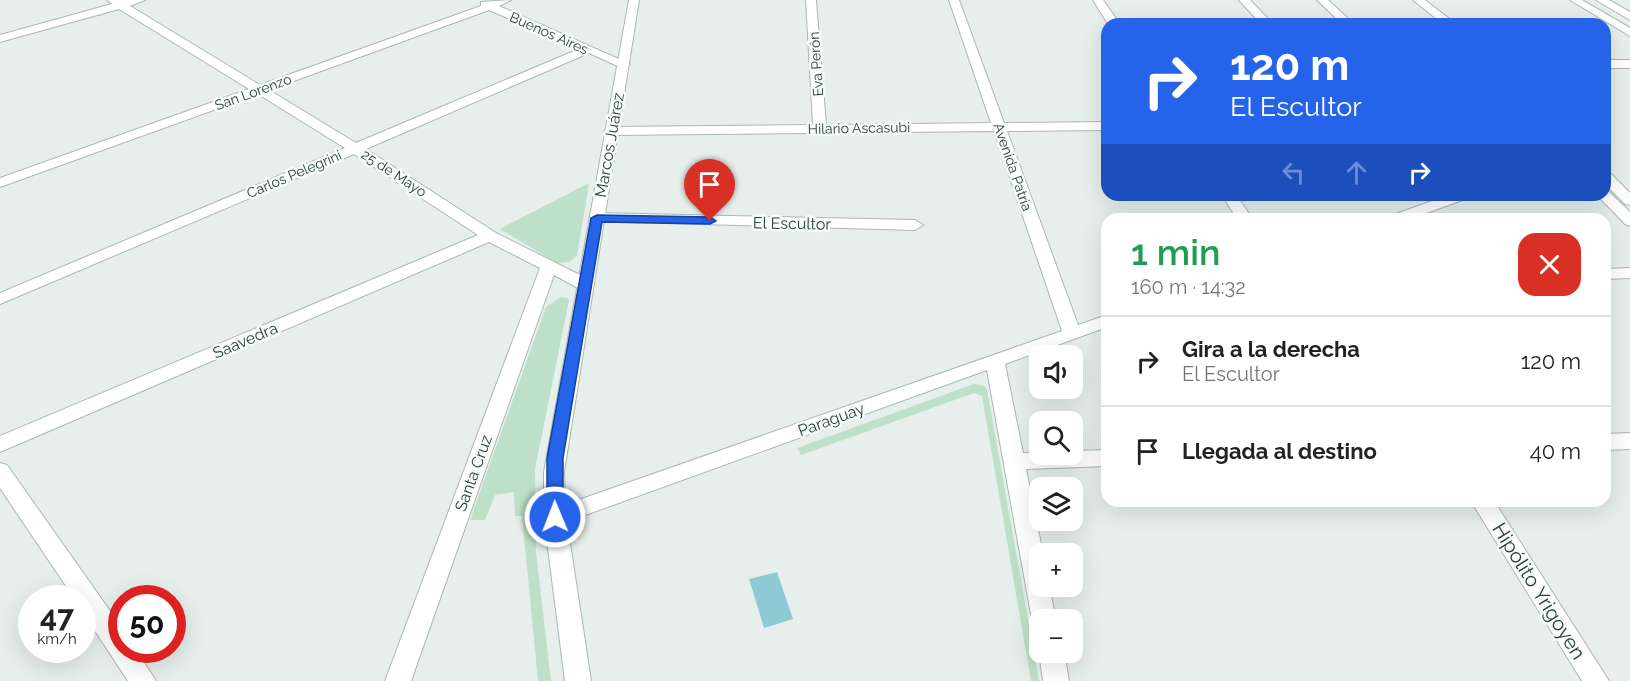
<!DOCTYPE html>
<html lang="es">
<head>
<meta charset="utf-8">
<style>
  :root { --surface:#fff; --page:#f2f2f2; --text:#222; --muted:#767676; --line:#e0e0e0 }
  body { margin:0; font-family:Raleway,sans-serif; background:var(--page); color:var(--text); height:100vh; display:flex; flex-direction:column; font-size:22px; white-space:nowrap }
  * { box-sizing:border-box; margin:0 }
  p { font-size:20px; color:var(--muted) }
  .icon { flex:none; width:33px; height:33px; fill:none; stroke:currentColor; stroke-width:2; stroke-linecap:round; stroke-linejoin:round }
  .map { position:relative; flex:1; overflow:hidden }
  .sheet { position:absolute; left:1101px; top:213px; width:510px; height:294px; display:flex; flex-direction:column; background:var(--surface); border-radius:18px; box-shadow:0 6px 24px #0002 }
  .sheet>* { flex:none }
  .hud { position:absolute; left:1101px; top:18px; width:510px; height:183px; border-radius:18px; box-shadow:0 6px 24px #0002; background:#2563eb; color:#fff; overflow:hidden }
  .buttons { position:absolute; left:1029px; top:345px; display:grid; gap:12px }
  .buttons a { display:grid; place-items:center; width:54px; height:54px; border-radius:12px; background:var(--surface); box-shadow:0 6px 24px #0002; font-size:30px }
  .speed { position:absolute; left:18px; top:585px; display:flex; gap:12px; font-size:30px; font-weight:700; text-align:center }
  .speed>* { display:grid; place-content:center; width:78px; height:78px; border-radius:50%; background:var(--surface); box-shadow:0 6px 24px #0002; line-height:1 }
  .speed small { font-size:15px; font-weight:400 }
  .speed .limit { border:9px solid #d22; background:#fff; color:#111 }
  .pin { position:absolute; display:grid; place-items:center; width:51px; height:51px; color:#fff; margin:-62px -26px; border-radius:50% 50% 50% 0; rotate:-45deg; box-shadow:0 0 6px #0007 }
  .pin .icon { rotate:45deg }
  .me { position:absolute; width:66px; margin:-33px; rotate:359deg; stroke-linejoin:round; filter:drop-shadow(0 0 4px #0008) }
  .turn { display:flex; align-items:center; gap:21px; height:126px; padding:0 30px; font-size:27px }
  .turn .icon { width:78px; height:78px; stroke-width:2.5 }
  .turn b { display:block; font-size:42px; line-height:51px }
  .lanes { display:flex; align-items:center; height:57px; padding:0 30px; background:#0003; justify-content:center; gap:30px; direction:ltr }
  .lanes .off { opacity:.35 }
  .round { display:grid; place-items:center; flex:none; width:63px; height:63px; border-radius:18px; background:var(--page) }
  .head { display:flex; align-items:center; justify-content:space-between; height:102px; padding:0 30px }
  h1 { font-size:36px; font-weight:600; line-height:45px; color:#1e9e55 }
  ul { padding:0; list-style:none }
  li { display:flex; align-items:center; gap:18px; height:90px; padding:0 30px; border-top:2px solid var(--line) }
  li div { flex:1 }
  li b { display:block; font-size:22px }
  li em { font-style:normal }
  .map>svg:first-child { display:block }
</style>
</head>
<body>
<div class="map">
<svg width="1630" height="681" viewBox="0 0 1630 681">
  <rect width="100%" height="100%" fill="#e6efeb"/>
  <g fill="#bfe0c8">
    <polygon points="589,183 577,256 569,262 557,263 500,229"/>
    <polygon points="561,297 568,298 569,300 535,469 536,552 551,681 538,681 522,516 515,516 514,492 495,495 485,520 470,520 546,307"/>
    <polygon points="974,384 984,386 987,389 1039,681 1031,681 982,396 974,393 801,455 797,448"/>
  </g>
  <polygon fill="#8ec9d4" points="777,572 793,619 764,628 749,579"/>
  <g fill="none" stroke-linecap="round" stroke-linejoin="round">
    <g stroke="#a8b8b2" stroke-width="2">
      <g id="street">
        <path d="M107,0H145L130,6L260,85L481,6V2L511,0L499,6L630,64L624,68L620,67L589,53L366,149L496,233L592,281L594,285L592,289H580L554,275L411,681H385L540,268L489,242L0,452V436L478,235L354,154L0,304V293L345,148L258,94L0,187V178L249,89L119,9L0,42V35L112,4ZM489,10L579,49L356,143L269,90Z"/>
        <polygon points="806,0 816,0 826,125 991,123 949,0 959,0 1004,123 1107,122 1107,130 1007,131 1078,325 1107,315 1107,327 1005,364 1023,453 1072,454 1072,451 1107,450 1107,466 1026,469 1043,554 1040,554 1040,586 1049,586 1056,620 1040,620 1040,629 1035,628 1032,620 987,370 555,526 547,523 544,517 547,511 1062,331 994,131 611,135 604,131 611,127 813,125"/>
        <polygon points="1093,0 1103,0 1120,24 1108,24"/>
        <polygon points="1239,0 1250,0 1273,24 1261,24"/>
        <polygon points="1317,0 1328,0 1354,24 1342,24"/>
        <polygon points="1413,0 1425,0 1456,24 1443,24"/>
        <polygon points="1570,0 1582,0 1630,28 1630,36"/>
        <polygon points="1596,0 1609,0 1630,12 1630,20"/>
        <rect x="1605" y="60" width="25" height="8"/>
        <polygon points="1605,172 1610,173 1630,193 1630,205 1625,204 1605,184"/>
        <polygon points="1605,191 1609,192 1630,212 1630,226 1625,224 1597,195 1605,195"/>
        <polygon points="1222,195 1236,195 1253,219 1237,219"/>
        <polygon points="1449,195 1470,195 1468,198 1410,219 1387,219 1390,216"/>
        <polygon points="597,213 915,220 923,225 915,230 592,221 589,218"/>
        <polygon points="1630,268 1630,278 1605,279 1605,269"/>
        <polygon points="1630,433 1630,449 1605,450 1605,434"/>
        <polygon points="0,463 7,465 122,628 122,650 136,650 156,681 128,681 82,611 82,598 74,598 0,488"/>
        <polygon points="1471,501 1494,501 1609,681 1582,681"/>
        <polygon points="1040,650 1040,652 1064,652 1069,681 1043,681 1039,652"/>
      </g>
    </g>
    <g stroke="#a4bbb3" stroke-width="2">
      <polygon id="secondary" points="629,0 639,0 564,472 566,517 591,681 565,681 544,517 544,472"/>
    </g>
    <use href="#street" fill="#fff" fill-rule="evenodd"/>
    <use href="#secondary" fill="#fff" fill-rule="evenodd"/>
  </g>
  <polygon fill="#2563eb" stroke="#184099" stroke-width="1.5" points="597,215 710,217 716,221 710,224 602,222 563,458 563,517 561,522 555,524 549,522 547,517 547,458 591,218"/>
  <g text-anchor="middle" stroke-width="5" stroke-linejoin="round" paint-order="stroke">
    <g font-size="14" fill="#24423a" stroke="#f7fbf9">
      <text transform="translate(549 33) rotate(24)" y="5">Buenos Aires</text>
      <text transform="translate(816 64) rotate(-94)" y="5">Eva Perón</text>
      <text transform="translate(253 92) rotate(-20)" y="5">San Lorenzo</text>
      <text transform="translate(859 128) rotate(-1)" y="5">Hilario Ascasubi</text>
      <text transform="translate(1013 167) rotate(71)" y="5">Avenida Patria</text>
      <text transform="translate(394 173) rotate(33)" y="5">25 de Mayo</text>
      <text transform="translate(294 174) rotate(-23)" y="5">Carlos Pelegrini</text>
    </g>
    <g font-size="16" fill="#24423a" stroke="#f7fbf9">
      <text transform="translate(609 145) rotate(-80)" y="6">Marcos Juárez</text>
      <text transform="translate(792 223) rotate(1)" y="6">El Escultor</text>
      <text transform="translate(245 340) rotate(-23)" y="6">Saavedra</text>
      <text transform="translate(831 419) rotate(-20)" y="6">Paraguay</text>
      <text transform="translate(473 473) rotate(-70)" y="6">Santa Cruz</text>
    </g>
    <g font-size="20" fill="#24423a" stroke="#f7fbf9">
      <text transform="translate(1539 591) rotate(58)" y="7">Hipólito Yrigoyen</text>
    </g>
  </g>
</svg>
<div class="buttons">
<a><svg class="icon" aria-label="sound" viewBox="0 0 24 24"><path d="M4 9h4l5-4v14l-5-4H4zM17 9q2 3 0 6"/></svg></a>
<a><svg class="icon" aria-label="search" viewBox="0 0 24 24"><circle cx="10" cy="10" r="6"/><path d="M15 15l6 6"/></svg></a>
<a><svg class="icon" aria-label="layers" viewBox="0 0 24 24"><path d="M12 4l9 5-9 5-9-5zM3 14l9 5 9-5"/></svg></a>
<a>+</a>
<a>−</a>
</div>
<div class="speed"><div>47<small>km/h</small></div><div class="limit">50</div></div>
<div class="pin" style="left:710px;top:221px;background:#d93025"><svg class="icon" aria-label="arrive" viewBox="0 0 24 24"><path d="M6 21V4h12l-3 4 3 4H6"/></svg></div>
<svg class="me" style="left:555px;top:517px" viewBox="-20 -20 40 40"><circle r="17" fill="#2563eb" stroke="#fff" stroke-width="3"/><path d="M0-11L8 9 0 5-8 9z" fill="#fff"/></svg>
<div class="hud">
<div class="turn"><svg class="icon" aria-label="right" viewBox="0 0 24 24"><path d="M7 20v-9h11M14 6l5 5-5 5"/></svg><div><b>120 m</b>El Escultor</div></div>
<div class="lanes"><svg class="icon off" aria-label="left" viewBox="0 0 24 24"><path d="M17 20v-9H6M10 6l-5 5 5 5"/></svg><svg class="icon off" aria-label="ahead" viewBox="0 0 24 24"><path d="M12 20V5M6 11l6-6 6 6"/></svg><svg class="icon" aria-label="right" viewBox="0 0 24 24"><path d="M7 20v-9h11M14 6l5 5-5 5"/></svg></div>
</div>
<section class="sheet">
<div class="head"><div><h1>1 min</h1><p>160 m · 14:32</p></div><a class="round" style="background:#d93025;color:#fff"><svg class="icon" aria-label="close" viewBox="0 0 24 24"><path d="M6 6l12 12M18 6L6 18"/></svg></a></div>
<ul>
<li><svg class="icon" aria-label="right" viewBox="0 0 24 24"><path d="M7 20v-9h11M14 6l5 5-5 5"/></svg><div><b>Gira a la derecha</b><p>El Escultor</p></div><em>120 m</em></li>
<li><svg class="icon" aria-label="arrive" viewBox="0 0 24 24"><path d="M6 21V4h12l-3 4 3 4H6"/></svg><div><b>Llegada al destino</b></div><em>40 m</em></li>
</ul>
</section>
</div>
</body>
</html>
